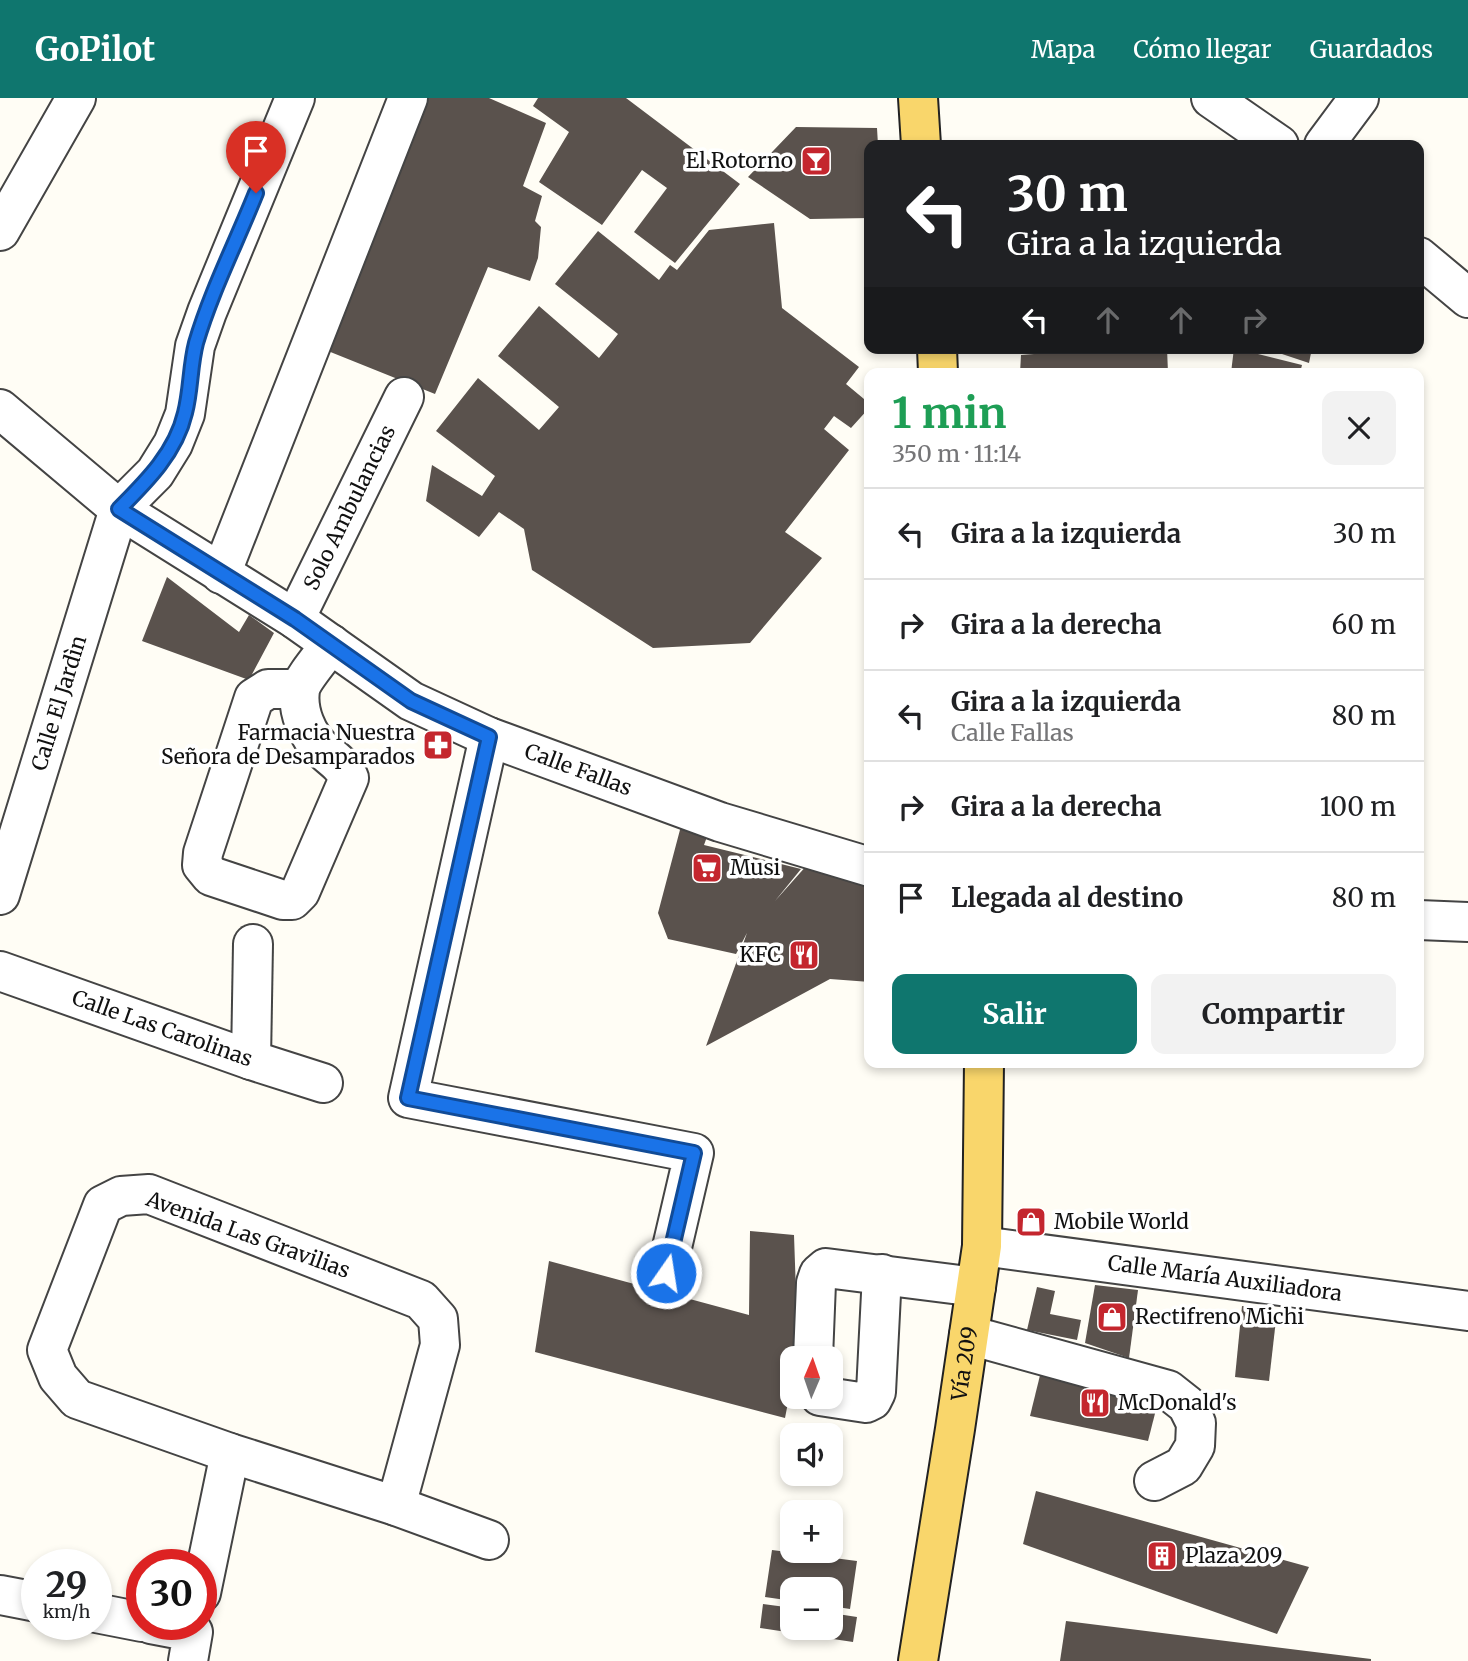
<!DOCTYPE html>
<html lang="es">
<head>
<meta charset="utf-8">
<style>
  :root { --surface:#fff; --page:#f2f2f2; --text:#202124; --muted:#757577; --line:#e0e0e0; --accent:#0f766e }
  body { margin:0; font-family:Merriweather,serif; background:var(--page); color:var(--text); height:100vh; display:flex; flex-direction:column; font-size:26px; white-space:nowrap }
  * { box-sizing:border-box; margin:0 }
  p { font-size:23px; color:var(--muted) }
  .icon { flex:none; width:38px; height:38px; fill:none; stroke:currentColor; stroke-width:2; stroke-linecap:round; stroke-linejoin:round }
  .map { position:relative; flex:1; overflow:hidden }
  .sheet { position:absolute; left:864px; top:270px; width:560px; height:700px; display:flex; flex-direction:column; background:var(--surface); border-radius:14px; box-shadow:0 4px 10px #0003 }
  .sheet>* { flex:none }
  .guide { position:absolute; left:864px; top:42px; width:560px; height:214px; border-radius:14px; box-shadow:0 4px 10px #0003; background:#202124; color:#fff; overflow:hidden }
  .needle { width:46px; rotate:2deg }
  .buttons { position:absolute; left:780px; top:1248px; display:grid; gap:14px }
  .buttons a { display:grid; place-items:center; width:63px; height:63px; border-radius:14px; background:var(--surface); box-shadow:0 4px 10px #0003; font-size:35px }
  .speed { position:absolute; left:21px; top:1451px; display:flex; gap:14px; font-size:35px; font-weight:700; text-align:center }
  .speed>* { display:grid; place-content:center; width:91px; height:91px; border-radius:50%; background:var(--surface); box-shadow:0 4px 10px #0003; line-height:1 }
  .speed small { font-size:18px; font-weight:400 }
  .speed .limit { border:10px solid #d22; background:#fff; color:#111 }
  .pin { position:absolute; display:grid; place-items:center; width:60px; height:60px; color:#fff; margin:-72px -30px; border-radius:50% 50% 50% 0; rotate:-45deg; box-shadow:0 0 7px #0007 }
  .pin .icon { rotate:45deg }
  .me { position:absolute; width:77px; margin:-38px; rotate:13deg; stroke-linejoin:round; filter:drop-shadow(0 0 5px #0008) }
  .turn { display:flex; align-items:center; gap:24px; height:147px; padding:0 28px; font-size:32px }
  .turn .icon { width:91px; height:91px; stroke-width:2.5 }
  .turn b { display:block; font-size:49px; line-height:60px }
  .lanes { display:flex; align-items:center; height:66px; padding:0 28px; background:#0003; justify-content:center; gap:35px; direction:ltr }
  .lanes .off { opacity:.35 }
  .round { display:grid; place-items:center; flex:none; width:74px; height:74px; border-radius:14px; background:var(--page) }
  .head { display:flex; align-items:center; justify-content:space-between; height:119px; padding:0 28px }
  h1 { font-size:42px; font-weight:700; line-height:52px; color:#1e9e55 }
  .cta { display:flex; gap:14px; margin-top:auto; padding:14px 28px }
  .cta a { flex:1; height:80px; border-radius:14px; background:var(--accent); color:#fff; font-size:28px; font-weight:700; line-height:80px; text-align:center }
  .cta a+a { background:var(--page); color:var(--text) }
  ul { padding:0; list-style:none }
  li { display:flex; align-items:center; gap:21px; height:91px; padding:0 28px; border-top:2px solid var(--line) }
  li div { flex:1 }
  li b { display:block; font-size:26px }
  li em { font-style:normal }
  header { display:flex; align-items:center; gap:42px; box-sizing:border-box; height:98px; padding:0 35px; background:var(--accent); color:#fff }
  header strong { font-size:33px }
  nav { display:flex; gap:38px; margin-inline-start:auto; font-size:24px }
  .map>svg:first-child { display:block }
</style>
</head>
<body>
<header>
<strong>GoPilot</strong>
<nav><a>Mapa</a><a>Cómo llegar</a><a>Guardados</a></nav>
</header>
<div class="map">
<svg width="1468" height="1563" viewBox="0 0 1468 1563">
  <rect width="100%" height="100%" fill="#fffdf5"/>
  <g fill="#5a524d">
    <polygon points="414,0 489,0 546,25 523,88 542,98 535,123 541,129 538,160 530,183 488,169 435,296 318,249"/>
    <polygon points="538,0 626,0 740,86 675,165 634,134 667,90 642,72 602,127 539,84 569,34 533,8"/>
    <polygon points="796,29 877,30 878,47 870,47 870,120 810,121 748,79"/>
    <polygon points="774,125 782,210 859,269 846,286 870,306 870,309 851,330 834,318 824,331 849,352 785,434 822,460 750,545 653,550 532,472 524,431 499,414 479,439 426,403 432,367 482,398 495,378 436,333 478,280 539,332 559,309 498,258 539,208 599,260 618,236 555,186 598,133 659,182 670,167 677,172 709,132"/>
    <polygon points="1034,250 1167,250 1168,275 1020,275 1021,257 1034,256"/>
    <polygon points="1234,250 1302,267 1300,275 1231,275"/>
    <polygon points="1264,250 1312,250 1309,265"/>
    <polygon points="167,479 239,534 249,517 274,535 249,582 142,543"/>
    <polygon points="681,728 708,736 704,747 801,771 775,803 808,766 870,782 870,884 830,881 706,948 747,835 736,856 668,841 658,815"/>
    <polygon points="750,1133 794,1137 798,1252 796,1260 793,1260 793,1279 785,1320 535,1254 549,1163 749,1217"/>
    <polygon points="1095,1187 1138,1192 1129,1260 1085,1245"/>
    <polygon points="1037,1189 1055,1193 1050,1216 1081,1222 1077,1242 1027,1232"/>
    <polygon points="1242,1208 1277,1213 1269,1283 1235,1279"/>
    <polygon points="1044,1261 1161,1292 1148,1343 1030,1318"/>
    <polygon points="1036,1393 1309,1469 1277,1536 1023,1446"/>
    <polygon points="772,1452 857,1463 850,1511 831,1508 831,1491 793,1491 793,1503 765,1499"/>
    <polygon points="763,1506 793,1510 793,1530 831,1530 831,1515 857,1519 853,1544 760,1530"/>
    <polygon points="1066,1523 1371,1561 1371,1563 1060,1563"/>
  </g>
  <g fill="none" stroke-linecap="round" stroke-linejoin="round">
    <g stroke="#444" stroke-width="42">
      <g id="minor">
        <polyline points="1211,0 1279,47"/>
        <polyline points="1324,47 1359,0"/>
        <polyline points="0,133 76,0"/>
        <polyline points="1419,159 1468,200"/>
        <path id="s1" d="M0,311L119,411L295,521L411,603L489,639L720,724L870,769"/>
        <polyline points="221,476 408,0"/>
        <path id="s2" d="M295,521L404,299"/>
        <path d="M300,591H268L254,600L203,755L202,767L211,778L283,802H292L300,794L349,680C342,666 334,662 323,652C307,638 297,613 300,592C302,581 324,556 331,546"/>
        <polyline points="489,639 408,1000 694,1055 666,1175"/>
        <path id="s3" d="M0,797L119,411L155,375L173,346L185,316L195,248L207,214L295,0"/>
        <polyline points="1419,822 1468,824"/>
        <path id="s4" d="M0,873L251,962L323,985"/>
        <polyline points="251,962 253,846"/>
        <polygon points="149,1096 421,1202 438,1221 440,1247 396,1408 230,1355 77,1301 58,1279 47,1252 103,1107 121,1098"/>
        <path id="s5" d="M982,1148L1468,1213"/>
        <polyline points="969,1237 1168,1292 1187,1307 1196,1325 1195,1348 1183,1368 1154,1383"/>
        <polyline points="813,1260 816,1185 819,1176 826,1170 976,1189"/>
        <polyline points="820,1298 866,1305 872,1302 876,1294 882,1176"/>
        <polyline points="396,1408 489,1442"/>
        <polyline points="201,1495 230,1355"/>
        <polyline points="0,1497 37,1504"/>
        <polyline points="96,1515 142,1524"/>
        <polyline points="151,1526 193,1534 188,1563"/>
      </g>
    </g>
    <g stroke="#222" stroke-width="42">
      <g id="major">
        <polyline points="918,0 921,47"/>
        <polyline points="937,250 938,275"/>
        <path id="s6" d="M918,1563L955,1331L982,1148L984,964"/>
      </g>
    </g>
    <use href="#minor" stroke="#fff" stroke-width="38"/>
    <use href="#major" stroke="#f9d66b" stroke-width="38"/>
  </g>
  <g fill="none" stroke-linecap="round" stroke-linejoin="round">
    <g stroke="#114b97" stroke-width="18">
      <path id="route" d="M256,95C236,145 211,194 196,245C190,268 191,292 185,315C176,354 147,383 119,411L295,521L411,603L489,639L408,1000L694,1055L666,1175"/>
    </g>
    <use href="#route" stroke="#1a73e8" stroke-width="12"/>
  </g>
  <defs>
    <g id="bar-square" transform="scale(1.575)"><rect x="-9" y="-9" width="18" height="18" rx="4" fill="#c4262e" stroke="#fff"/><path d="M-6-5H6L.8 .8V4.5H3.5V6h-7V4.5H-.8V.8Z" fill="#fff"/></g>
    <g id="pharmacy-square" transform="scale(1.575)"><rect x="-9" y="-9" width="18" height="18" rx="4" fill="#c4262e" stroke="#fff"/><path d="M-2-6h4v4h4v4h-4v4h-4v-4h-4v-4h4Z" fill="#fff"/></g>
    <g id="supermarket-square" transform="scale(1.575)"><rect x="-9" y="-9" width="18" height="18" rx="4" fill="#c4262e" stroke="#fff"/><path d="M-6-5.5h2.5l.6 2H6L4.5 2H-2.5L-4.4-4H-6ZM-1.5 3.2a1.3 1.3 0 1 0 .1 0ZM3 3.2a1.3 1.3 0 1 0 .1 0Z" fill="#fff"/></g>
    <g id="restaurant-square" transform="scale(1.575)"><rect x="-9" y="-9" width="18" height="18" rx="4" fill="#c4262e" stroke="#fff"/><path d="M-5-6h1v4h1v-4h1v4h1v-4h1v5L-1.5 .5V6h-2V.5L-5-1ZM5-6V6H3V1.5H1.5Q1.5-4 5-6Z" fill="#fff"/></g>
    <g id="shop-square" transform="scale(1.575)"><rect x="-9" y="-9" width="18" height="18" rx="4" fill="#c4262e" stroke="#fff"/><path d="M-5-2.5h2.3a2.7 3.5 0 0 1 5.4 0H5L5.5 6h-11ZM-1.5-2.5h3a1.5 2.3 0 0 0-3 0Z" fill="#fff"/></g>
    <g id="building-square" transform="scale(1.575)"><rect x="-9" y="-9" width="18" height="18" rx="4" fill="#c4262e" stroke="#fff"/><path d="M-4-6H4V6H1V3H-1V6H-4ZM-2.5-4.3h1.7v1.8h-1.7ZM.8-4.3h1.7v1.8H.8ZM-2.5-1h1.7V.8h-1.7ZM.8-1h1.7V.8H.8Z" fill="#fff"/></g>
  </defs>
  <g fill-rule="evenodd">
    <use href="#bar-square" x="816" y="63"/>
    <use href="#pharmacy-square" x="438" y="647"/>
    <use href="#supermarket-square" x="707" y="770"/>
    <use href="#restaurant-square" x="804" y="857"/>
    <use href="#shop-square" x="1031" y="1124"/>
    <use href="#shop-square" x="1112" y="1219"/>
    <use href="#restaurant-square" x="1095" y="1305"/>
    <use href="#building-square" x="1162" y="1458"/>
  </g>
  <g text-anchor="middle" stroke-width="7" stroke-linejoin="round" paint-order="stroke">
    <g font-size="21" fill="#111" stroke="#fff" text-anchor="start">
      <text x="793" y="70" text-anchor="end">El Rotorno</text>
      <text x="415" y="642" text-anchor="end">Farmacia Nuestra<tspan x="415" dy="24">Señora de Desamparados</tspan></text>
      <text x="730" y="777">Musi</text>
      <text x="781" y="864" text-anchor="end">KFC</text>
      <text x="1054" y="1131">Mobile World</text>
      <text x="1135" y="1226">Rectifreno Michi</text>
      <text x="1118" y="1312">McDonald's</text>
      <text x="1185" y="1465">Plaza 209</text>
    </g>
    <g font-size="21" fill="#111" stroke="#fff">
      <text dy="7" stroke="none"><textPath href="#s2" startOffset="124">Solo Ambulancias</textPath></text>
      <text dy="7" stroke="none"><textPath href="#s3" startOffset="201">Calle El Jardìn</textPath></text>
      <text dy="7" stroke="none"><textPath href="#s1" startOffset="686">Calle Fallas</textPath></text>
      <text dy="7" stroke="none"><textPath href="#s4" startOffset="172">Calle Las Carolinas</textPath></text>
      <text transform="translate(248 1137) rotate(20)" y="7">Avenida Las Gravilias</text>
      <text dy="7" stroke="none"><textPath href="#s5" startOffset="245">Calle María Auxiliadora</textPath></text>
      <text dy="7" stroke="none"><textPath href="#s6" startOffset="301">Vía 209</textPath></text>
    </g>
  </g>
</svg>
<div class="buttons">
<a><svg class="needle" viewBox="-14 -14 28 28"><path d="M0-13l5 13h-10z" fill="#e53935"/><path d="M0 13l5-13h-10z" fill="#757577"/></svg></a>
<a><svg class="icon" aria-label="sound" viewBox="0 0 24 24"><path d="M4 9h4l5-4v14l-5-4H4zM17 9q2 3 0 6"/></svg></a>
<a>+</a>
<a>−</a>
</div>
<div class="speed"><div>29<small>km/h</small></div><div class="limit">30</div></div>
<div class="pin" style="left:256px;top:95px;background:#d93025"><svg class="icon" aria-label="arrive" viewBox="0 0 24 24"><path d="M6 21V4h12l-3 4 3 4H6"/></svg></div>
<svg class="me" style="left:666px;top:1175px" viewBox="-20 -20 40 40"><circle r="17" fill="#1a73e8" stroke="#fff" stroke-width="3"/><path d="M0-11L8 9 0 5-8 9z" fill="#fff"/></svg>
<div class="guide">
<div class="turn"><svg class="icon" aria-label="left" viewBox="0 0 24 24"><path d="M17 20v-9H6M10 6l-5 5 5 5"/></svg><div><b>30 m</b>Gira a la izquierda</div></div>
<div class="lanes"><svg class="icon" aria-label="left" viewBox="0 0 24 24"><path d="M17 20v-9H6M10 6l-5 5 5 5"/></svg><svg class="icon off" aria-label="ahead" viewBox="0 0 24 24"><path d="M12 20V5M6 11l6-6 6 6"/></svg><svg class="icon off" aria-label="ahead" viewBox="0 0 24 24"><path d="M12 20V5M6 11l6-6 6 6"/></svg><svg class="icon off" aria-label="right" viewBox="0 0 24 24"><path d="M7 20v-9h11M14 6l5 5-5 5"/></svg></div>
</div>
<section class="sheet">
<div class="head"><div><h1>1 min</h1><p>350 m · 11:14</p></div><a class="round"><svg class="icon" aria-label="close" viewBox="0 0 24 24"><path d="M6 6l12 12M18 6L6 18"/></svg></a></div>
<ul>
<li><svg class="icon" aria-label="left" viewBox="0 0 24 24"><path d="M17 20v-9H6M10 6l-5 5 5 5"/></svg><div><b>Gira a la izquierda</b></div><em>30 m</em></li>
<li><svg class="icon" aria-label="right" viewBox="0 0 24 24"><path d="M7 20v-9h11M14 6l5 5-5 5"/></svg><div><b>Gira a la derecha</b></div><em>60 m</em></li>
<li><svg class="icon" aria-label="left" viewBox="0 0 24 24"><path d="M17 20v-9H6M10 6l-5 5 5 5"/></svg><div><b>Gira a la izquierda</b><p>Calle Fallas</p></div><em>80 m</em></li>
<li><svg class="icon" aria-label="right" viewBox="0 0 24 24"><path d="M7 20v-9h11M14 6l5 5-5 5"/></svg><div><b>Gira a la derecha</b></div><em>100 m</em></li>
<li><svg class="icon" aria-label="arrive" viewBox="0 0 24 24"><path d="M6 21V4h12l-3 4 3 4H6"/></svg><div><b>Llegada al destino</b></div><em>80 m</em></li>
</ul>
<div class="cta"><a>Salir</a><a>Compartir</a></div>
</section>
</div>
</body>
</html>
